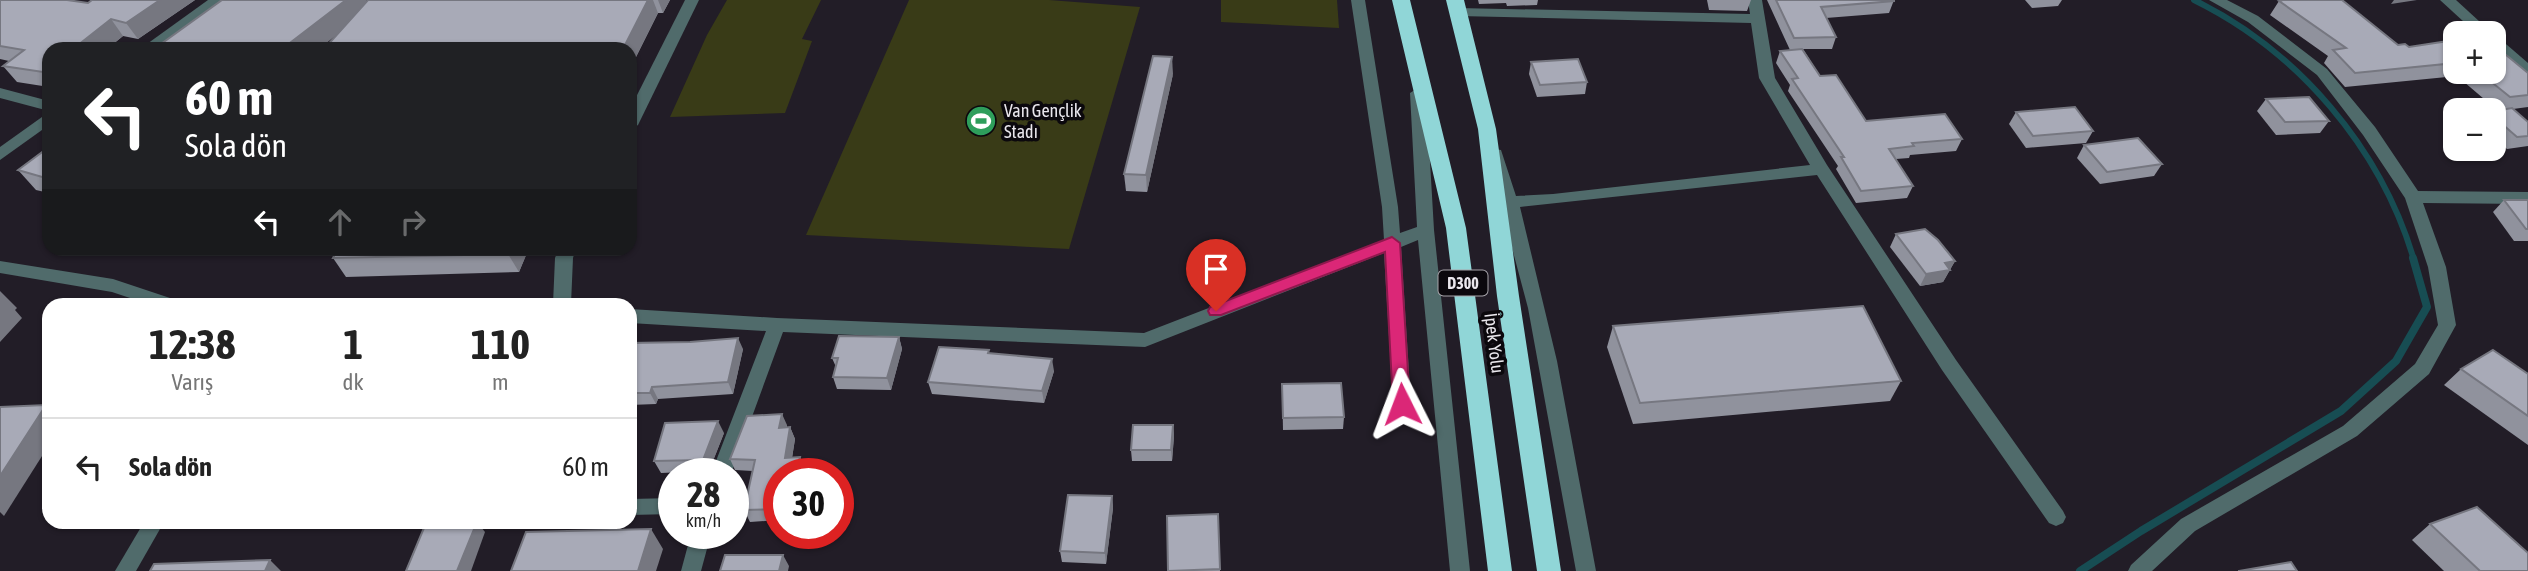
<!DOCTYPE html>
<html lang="tr">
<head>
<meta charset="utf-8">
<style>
  :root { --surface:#fff; --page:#f6f6f6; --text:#222; --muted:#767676; --line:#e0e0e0 }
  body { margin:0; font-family:"Asap Condensed",sans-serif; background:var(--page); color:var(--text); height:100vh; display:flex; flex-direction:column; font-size:26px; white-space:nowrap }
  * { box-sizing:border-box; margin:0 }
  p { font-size:23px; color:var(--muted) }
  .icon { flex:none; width:38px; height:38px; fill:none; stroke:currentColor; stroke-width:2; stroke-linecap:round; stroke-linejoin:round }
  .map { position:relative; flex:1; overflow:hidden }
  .details { position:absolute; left:42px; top:298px; width:595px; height:231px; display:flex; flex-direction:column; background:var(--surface); border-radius:21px; box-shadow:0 2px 5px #0004 }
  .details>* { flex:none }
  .hud { position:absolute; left:42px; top:42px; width:595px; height:214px; border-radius:21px; box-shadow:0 2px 5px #0004; background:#202124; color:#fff; overflow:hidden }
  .controls { position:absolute; left:2443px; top:21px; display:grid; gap:14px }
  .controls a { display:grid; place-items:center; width:63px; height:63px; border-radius:14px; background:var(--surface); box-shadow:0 2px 5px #0004; font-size:35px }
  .speed { position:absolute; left:658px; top:458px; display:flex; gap:14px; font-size:35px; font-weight:700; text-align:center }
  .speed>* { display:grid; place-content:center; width:91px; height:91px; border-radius:50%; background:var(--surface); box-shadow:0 2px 5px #0004; line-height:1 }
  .speed small { font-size:18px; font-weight:400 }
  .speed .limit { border:10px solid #d22; background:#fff; color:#111 }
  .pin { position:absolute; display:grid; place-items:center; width:60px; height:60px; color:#fff; margin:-72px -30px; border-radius:50% 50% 50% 0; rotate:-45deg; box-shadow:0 0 7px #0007 }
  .pin .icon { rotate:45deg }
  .me { position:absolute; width:77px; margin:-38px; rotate:357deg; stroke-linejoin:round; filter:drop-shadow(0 0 5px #0008) }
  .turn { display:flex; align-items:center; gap:24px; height:147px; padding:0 28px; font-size:32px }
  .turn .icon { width:91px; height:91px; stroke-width:2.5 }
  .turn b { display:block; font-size:49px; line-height:60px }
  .lanes { display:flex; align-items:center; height:66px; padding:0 28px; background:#0003; justify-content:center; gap:35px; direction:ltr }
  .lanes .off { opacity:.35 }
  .eta { display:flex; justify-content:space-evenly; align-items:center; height:119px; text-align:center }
  .eta b { font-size:42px; font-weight:700; line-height:49px }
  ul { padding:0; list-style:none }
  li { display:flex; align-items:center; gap:21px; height:98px; padding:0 28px; border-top:2px solid var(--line) }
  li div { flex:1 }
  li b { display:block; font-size:26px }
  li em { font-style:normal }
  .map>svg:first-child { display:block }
</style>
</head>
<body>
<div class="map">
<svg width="2528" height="571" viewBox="0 0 2528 571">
  <rect width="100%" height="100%" fill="#221d27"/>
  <g fill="#393b17">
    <polygon points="727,0 821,0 802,39 812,41 785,113 670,117 707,35"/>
    <polygon points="909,0 1049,0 1140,7 1069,249 806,235"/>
    <polygon points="1221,0 1337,0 1339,28 1221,22"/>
  </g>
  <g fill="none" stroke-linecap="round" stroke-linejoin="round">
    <path stroke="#174d53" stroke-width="6" d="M2194,0C2298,51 2381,148 2414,260"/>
    <polyline stroke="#174d53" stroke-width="8" points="2080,571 2141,531 2341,411 2396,361 2427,307 2413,258"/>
    <g fill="#506b6b" fill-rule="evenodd">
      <polygon points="208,0 225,0 157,49 140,49"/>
      <polygon points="685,0 699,0 638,125 630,130 630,109"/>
      <polygon points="1351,0 1365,0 1398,207 1400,233 1417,227 1410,93 1418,88 1426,93 1434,230 1470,571 1450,571 1418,240 1401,247 1411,404 1409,409 1402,412 1395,409 1393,404 1384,253 1145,347 783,332 731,474 711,474 766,331 630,323 630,309 777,318 1144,333 1384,240 1382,207"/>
      <polygon points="1748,0 1762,0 1775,78 1827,165 1956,360 2063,511 2066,517 2063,523 2056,526 2049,523 1942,370 1817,175 1520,207 1557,361 1596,571 1576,571 1528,308 1487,154 1495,149 1501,150 1516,196 1553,194 1810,165 1759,78 1751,23 1458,16 1451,12 1458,8 1750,14"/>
      <polygon points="2209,0 2227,0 2258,16 2327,69 2375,127 2418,191 2528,192 2528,204 2423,203 2446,267 2456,325 2429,374 2357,436 2195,531 2152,571 2128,571 2131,565 2181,519 2343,426 2415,364 2438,325 2428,267 2405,198 2363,135 2317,75 2248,22"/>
      <polygon points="2440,0 2456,0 2492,33 2476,33"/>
      <polygon points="2494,36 2499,38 2528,63 2528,76 2523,74 2494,49"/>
      <polygon points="0,88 49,101 49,111 0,98"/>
      <polygon points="49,112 49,125 0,160 0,147"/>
      <polygon points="559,248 576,248 573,258 571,304 553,304 555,258"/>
      <polygon points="0,261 113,279 173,299 176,304 148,304 112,292 0,273"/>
      <polygon points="674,498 674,514 630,515 630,499"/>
      <polygon points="144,522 164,522 136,571 115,571"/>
      <polygon points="691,534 711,534 701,571 681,571"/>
    </g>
    <g fill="#90d6d7" fill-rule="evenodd">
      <polygon points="1392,0 1410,0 1466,228 1512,571 1488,571 1446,228"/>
      <polygon points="1446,0 1464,0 1496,129 1519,296 1561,571 1537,571 1497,296 1478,129"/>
    </g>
  </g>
  <g fill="#90929d">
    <polygon points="0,0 88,3 92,0 195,0 138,39 123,36 107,49 49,49 49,87 17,82 3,66 9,61 0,59"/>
    <polygon points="222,0 366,0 367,2 368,0 670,0 663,13 658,13 630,69 630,49 338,34"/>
    <polygon points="1478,0 1538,0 1537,5 1507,6 1506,3 1479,4"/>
    <polygon points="1707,0 1751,0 1747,11 1709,10"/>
    <polygon points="1767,0 1894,0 1889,13 1826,18 1836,37 1832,49 1803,49 1820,76 1866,121 1962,139 1956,151 1910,155 1909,158 1896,159 1913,186 1907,198 1856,203 1836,169 1838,166 1788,91 1790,85 1776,63 1780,51 1790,50"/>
    <polygon points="2025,0 2062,0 2058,6 2032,8"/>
    <polygon points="2280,0 2342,0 2398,45 2409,47 2455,40 2455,72 2528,73 2528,107 2513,109 2528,122 2528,146 2507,149 2494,138 2494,111 2497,110 2457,76 2345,87 2324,63 2328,56 2270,15 2279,1 2280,1"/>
    <polygon points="1531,62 1587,82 1585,94 1537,97 1529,74"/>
    <polygon points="1173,74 1147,192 1126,191 1124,174"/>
    <polygon points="2266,99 2329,121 2320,133 2276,135 2257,111"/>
    <polygon points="2016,112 2093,131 2086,143 2026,148 2009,124"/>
    <polygon points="2084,145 2162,164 2154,176 2100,184 2077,158"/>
    <polygon points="49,147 49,193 36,190 18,170"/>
    <polygon points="2504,200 2528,200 2528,241 2514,241 2493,212"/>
    <polygon points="1896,234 1955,261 1943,282 1920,286 1890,247"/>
    <polygon points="529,248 519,272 346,277 333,258"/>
    <polygon points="1613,326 1901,381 1890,401 1633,424 1607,347"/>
    <polygon points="899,337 902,349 891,390 837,389 833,377 836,367 832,358"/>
    <polygon points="630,343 743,349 733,394 658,399 656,404 630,405"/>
    <polygon points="989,353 1054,371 1044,403 932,394 928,382"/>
    <polygon points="2461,369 2528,374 2528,445 2444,385"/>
    <polygon points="1282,384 1344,417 1343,429 1283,430"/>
    <polygon points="787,425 787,427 790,427 795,439 792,458 800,457 805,469 779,474 779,520 750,522 744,510 753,471 735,470 730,459"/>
    <polygon points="1173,425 1174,436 1172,461 1132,461 1131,450"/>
    <polygon points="724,433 709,471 661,473 654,461"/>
    <polygon points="1112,496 1113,508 1106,564 1062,562 1060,551"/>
    <polygon points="1218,514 1220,571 1168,571"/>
    <polygon points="2430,524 2528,571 2444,571 2412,540"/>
  </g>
  <g fill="#767780">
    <polygon points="160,0 195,0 138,39 126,23"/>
    <polygon points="346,0 366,0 370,8 319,49 282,49"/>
    <polygon points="648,0 653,0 658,13 630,69 630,49 623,49"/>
    <polygon points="658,0 670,0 663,13"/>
    <polygon points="2394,0 2417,0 2391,4"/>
    <polygon points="111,19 123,36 107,49 73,49"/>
    <polygon points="1172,57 1173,74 1147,192 1146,175"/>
    <polygon points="49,67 49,79 43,72"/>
    <polygon points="510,248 529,248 519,272 508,254"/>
    <polygon points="1955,261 1943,282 1920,286 1926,274 1945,263"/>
    <polygon points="0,291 17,308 15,310 22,318 0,342"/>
    <polygon points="899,337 902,349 891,390 887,378"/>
    <polygon points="738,338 743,349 733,394 728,382"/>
    <polygon points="1052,359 1054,371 1044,403 1042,391"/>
    <polygon points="652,387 658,399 656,404 650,393"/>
    <polygon points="46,405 49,408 49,445 4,516 0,512 0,476"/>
    <polygon points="782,414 787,425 784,439 779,428"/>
    <polygon points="718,421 724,433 709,471 703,460"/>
    <polygon points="1173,425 1174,436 1172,461 1171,450"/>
    <polygon points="790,427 795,439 790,470 785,458"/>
    <polygon points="800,457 805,469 803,474 796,474"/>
    <polygon points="1112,496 1113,508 1106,564 1105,553"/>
    <polygon points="477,522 485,532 471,571 457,571"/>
    <polygon points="651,529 663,549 656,571 638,571"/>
    <polygon points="783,555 789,566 788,571 779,571"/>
    <polygon points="270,560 281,571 265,571"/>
  </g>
  <g fill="#a8aab7" stroke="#767780" stroke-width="2">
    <polygon points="0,0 67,0 88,3 92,0 160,0 126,23 111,19 73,49 49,49 49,67 43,72 3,66 24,50 0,46"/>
    <polygon points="222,0 346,0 282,49 154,49"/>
    <polygon points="368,0 648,0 623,49 324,49"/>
    <polygon points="1776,0 1894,0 1894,1 1821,7 1836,37 1794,38"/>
    <polygon points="2283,0 2342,0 2398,45 2405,44 2409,47 2455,40 2455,63 2355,73 2333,50 2346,48 2279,1"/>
    <polygon points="2494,45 2528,73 2528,95 2510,97 2479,72 2494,72"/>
    <polygon points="1802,49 1820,76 1836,75 1866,121 1945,114 1962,139 1912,143 1914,146 1889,149 1913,186 1861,191 1841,157 1844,157 1792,79 1798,78 1780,51"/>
    <polygon points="1153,56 1172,57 1146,175 1124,174"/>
    <polygon points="1578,59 1587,82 1540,85 1531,62"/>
    <polygon points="2309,97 2329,121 2285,122 2266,99"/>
    <polygon points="2075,107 2093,131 2033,136 2016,112"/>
    <polygon points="2512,108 2528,122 2528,136 2517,137 2494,117 2494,111"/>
    <polygon points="2138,138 2162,164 2107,172 2084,145"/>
    <polygon points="49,147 49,179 18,170"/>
    <polygon points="2504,200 2528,200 2528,229 2526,229"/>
    <polygon points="1925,229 1938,240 1955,261 1945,263 1950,270 1926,274 1896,234"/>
    <polygon points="338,248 510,248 508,254 333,258"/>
    <polygon points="1863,306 1901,381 1640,403 1613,326"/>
    <polygon points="839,336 899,337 887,378 833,377 838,358 832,358"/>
    <polygon points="738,338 728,382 652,387 650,393 630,393 630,343 690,342"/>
    <polygon points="939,347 989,350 988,353 1052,359 1042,391 928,382"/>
    <polygon points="2493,350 2528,374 2528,416 2461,369"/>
    <polygon points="1341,383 1344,417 1283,418 1282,384"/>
    <polygon points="46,405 0,476 0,407"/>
    <polygon points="782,414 779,428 790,427 785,458 800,457 796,474 779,474 779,509 744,510 755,460 730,459 747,416"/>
    <polygon points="718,421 703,460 654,461 665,423"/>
    <polygon points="1133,425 1173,425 1171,450 1131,450"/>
    <polygon points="1068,495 1112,496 1105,553 1060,551"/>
    <polygon points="2477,507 2528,553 2528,571 2480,571 2430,524"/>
    <polygon points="1218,514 1220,569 1168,571 1167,516"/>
    <polygon points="477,522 457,571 406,571 426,523"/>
    <polygon points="651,529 638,571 511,571 526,532"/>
    <polygon points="725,555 783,555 779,571 720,571"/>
    <polygon points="270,560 265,571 150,571 154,564"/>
    <polygon points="2291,562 2297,571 2238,571 2239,571"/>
  </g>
  <polygon fill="#db2777" stroke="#8e194d" stroke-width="2" points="1392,237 1400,243 1410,404 1408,409 1396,409 1393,404 1385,252 1221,315 1210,315 1208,311 1210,307"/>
  <defs>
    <g id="stadium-disc" transform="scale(1.575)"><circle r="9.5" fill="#2e9e5b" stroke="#0b080d"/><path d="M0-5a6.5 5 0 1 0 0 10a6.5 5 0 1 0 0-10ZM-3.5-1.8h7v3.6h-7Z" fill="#fff"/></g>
  </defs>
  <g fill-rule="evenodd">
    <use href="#stadium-disc" x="981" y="121"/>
  </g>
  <g text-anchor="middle" stroke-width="7" stroke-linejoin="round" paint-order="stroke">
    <rect fill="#0b080d" stroke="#a7a4aa" stroke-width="2" x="1438.5" y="270.5" width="49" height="25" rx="5"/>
    <g font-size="16" font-weight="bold" fill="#eae7ed">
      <text x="1463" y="289">D300</text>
    </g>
    <g font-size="18" fill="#eae7ed" stroke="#0b080d" text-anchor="start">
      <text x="1004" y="117">Van Gençlik<tspan x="1004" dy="21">Stadı</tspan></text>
    </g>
    <g font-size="18" fill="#eae7ed" stroke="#0b080d">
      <text transform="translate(1494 343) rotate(83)" y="6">İpek Yolu</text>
    </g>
  </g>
</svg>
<div class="controls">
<a>+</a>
<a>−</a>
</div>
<div class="speed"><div>28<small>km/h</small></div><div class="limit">30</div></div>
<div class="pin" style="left:1216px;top:311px;background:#d93025"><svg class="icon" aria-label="arrive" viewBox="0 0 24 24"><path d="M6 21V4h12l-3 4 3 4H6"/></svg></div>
<svg class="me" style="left:1402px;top:404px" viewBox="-20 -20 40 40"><path d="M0-17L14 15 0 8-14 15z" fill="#db2777" stroke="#fff" stroke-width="4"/></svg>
<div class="hud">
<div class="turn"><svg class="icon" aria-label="left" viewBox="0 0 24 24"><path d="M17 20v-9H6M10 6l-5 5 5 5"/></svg><div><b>60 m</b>Sola dön</div></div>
<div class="lanes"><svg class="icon" aria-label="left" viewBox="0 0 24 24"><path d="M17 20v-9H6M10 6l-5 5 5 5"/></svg><svg class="icon off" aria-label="ahead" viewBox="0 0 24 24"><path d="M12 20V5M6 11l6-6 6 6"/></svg><svg class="icon off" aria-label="right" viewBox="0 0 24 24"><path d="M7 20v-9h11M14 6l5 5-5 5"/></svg></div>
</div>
<section class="details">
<div class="eta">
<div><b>12:38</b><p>Varış</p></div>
<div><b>1</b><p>dk</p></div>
<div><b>110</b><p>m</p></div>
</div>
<ul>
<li><svg class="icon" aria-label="left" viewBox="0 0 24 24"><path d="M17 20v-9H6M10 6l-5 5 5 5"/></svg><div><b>Sola dön</b></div><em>60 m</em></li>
</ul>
</section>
</div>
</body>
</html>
